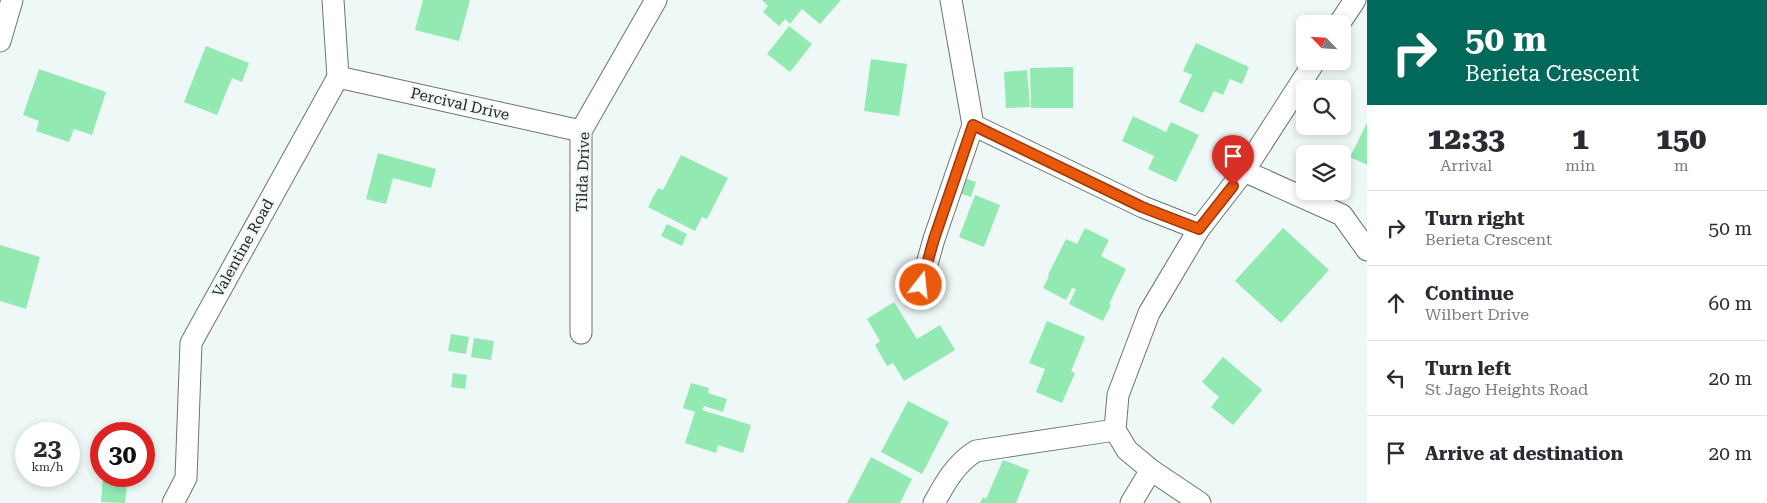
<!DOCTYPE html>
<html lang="en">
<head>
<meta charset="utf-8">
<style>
  :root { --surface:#fff; --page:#f7f7f7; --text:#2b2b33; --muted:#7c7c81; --line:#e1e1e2 }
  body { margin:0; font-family:"Roboto Serif",serif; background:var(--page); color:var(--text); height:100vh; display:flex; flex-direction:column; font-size:19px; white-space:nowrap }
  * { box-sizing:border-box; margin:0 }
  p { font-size:16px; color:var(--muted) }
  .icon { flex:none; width:28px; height:28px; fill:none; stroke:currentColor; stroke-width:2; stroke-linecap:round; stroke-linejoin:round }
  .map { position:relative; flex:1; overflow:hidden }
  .side { display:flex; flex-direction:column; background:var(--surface); width:400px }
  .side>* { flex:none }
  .hud { background:#00695c; color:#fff; overflow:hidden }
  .needle { width:32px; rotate:295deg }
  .tools { position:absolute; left:1296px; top:15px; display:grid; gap:10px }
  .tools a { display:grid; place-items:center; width:55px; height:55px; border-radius:8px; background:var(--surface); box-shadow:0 2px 8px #0003; font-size:25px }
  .speed { position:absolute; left:15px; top:422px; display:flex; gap:10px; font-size:25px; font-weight:700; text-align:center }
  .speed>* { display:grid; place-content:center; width:65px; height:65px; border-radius:50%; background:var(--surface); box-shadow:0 2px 8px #0003; line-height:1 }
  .speed small { font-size:12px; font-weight:400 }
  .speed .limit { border:8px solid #d22; background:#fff; color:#111 }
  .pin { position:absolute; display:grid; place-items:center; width:42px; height:42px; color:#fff; margin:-51px -21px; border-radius:50% 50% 50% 0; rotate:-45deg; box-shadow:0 0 5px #0007 }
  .pin .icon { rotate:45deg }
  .me { position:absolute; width:55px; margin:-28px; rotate:16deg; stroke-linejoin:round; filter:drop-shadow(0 0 4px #0008) }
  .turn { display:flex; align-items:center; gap:18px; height:105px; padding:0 15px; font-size:22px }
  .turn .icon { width:65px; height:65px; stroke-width:2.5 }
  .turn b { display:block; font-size:35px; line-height:42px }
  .eta { display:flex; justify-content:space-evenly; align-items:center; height:85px; text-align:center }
  .eta b { font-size:30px; font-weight:800; line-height:35px }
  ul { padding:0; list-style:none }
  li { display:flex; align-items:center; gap:15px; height:75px; padding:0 15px; border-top:1px solid var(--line) }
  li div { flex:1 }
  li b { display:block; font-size:19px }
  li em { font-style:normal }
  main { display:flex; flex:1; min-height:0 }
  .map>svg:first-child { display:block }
</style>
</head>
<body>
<main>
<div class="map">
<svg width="1367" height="503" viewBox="0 0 1367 503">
  <rect width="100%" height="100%" fill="#eef8f6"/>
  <g fill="#92eab2">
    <polygon points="423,0 470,0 459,41 415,30"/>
    <polygon points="762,0 841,0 820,24 802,9 790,24 785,19 779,26 763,12 768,6"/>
    <polygon points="789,26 812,44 790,72 767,54"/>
    <polygon points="1196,43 1249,67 1242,84 1230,79 1223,95 1214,91 1203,113 1179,102 1192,75 1183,71"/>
    <polygon points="206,46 249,63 242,82 232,78 217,115 184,102"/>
    <polygon points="871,59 907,64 899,116 864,111"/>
    <polygon points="1073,67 1073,108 1031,108 1030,68"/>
    <polygon points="39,69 106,92 92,135 74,129 69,142 36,131 39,121 23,115"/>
    <polygon points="1027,70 1030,107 1006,108 1004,72"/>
    <polygon points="1133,116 1166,132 1171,122 1199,135 1176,182 1148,169 1154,156 1122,141"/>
    <polygon points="1367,123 1367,165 1350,157"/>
    <polygon points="378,153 436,169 431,188 393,178 386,204 366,199"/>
    <polygon points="681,155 728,178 707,219 702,217 695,231 648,207 658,188 663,190"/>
    <polygon points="964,178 976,182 971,197 959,193"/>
    <polygon points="975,195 1000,205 984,247 959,237"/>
    <polygon points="667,224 687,234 682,246 661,236"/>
    <polygon points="1085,228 1109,240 1101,256 1126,269 1109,304 1111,305 1103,321 1069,304 1076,289 1072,288 1066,300 1043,288 1049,276 1048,275 1066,239 1077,244"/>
    <polygon points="1283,228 1329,270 1281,323 1235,281"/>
    <polygon points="0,245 40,257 26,309 0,301"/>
    <polygon points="894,302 917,339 940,325 955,350 904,381 893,363 887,366 875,345 880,341 867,319"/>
    <polygon points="1047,321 1085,337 1071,371 1075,373 1062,403 1036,392 1045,369 1029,363"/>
    <polygon points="451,334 469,337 466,354 448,351"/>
    <polygon points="474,338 494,341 491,360 471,357"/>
    <polygon points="1223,357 1262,390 1233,425 1211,407 1219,397 1202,382"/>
    <polygon points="453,373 467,375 465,389 451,387"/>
    <polygon points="691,383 709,388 708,393 727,399 723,412 704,406 702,410 751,425 743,453 718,445 716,453 685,443 695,412 683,408"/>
    <polygon points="908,401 949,422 922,474 881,452"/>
    <polygon points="871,457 912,479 900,503 847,503"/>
    <polygon points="1003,460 1029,470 1016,503 980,503 983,497 986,499"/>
    <polygon points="103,476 128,476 125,503 101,502"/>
  </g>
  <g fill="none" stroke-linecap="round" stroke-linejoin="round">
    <g stroke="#6c7472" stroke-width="23">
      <g id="street">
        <polyline points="951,0 973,125 1143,207 1199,229"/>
        <polyline points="1339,24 1355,0"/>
        <polyline points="0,41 12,0"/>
        <polyline points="338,77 581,131"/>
        <polyline points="1244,171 1342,215 1367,250"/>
        <polyline points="921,285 934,239 973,125"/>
        <polyline points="581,333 581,131 656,0"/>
        <polyline points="173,503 186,478 191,343 338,77 333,0"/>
        <path d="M934,503C945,483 956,463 976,451L1115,430"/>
        <polyline points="1131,503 1151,470"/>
        <polyline points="1200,503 1151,470 1127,450 1115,430 1118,395 1149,313 1199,229 1244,171 1315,61"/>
      </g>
    </g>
    <use href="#street" stroke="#fff" stroke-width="21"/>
  </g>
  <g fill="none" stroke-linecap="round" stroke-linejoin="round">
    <g stroke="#983908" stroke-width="12">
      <polyline id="route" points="921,285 934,239 973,125 1142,207 1199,229 1233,186"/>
    </g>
    <use href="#route" stroke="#ea580c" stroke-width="9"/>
  </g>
  <g text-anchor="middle" stroke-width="4" stroke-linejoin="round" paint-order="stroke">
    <g font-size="15" fill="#232625" stroke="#eef8f6">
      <text transform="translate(460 104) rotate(13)" y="5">Percival Drive</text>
      <text transform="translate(583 172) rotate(-88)" y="5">Tilda Drive</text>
      <text transform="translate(243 248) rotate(-61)" y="5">Valentine Road</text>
    </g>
  </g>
</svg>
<div class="tools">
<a><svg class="needle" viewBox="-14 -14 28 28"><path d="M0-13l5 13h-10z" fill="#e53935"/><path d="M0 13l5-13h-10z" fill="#7c7c81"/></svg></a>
<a><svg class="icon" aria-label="search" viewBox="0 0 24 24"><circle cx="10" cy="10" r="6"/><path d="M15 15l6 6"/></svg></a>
<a><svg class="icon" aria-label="layers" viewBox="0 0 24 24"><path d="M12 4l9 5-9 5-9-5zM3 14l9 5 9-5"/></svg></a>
</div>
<div class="speed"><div>23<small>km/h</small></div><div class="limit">30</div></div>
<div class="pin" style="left:1233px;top:186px;background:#d93025"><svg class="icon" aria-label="arrive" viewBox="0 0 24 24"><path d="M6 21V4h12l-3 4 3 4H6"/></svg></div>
<svg class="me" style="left:921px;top:285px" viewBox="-20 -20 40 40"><circle r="17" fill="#ea580c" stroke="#fff" stroke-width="3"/><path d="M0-11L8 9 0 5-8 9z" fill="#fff"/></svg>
</div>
<section class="side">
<div class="hud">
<div class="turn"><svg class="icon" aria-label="right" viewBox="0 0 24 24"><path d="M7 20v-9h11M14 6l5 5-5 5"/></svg><div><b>50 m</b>Berieta Crescent</div></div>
</div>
<div class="eta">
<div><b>12:33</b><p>Arrival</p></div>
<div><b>1</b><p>min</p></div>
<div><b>150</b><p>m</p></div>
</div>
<ul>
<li><svg class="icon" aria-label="right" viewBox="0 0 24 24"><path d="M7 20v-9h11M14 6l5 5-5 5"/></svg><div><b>Turn right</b><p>Berieta Crescent</p></div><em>50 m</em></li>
<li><svg class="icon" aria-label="ahead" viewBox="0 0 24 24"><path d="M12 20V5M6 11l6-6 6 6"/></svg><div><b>Continue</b><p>Wilbert Drive</p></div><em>60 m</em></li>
<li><svg class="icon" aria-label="left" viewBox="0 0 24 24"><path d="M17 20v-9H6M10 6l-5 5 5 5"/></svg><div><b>Turn left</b><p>St Jago Heights Road</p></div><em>20 m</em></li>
<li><svg class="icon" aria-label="arrive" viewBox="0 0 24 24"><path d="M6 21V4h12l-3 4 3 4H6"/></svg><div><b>Arrive at destination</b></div><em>20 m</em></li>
</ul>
</section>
</main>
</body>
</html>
